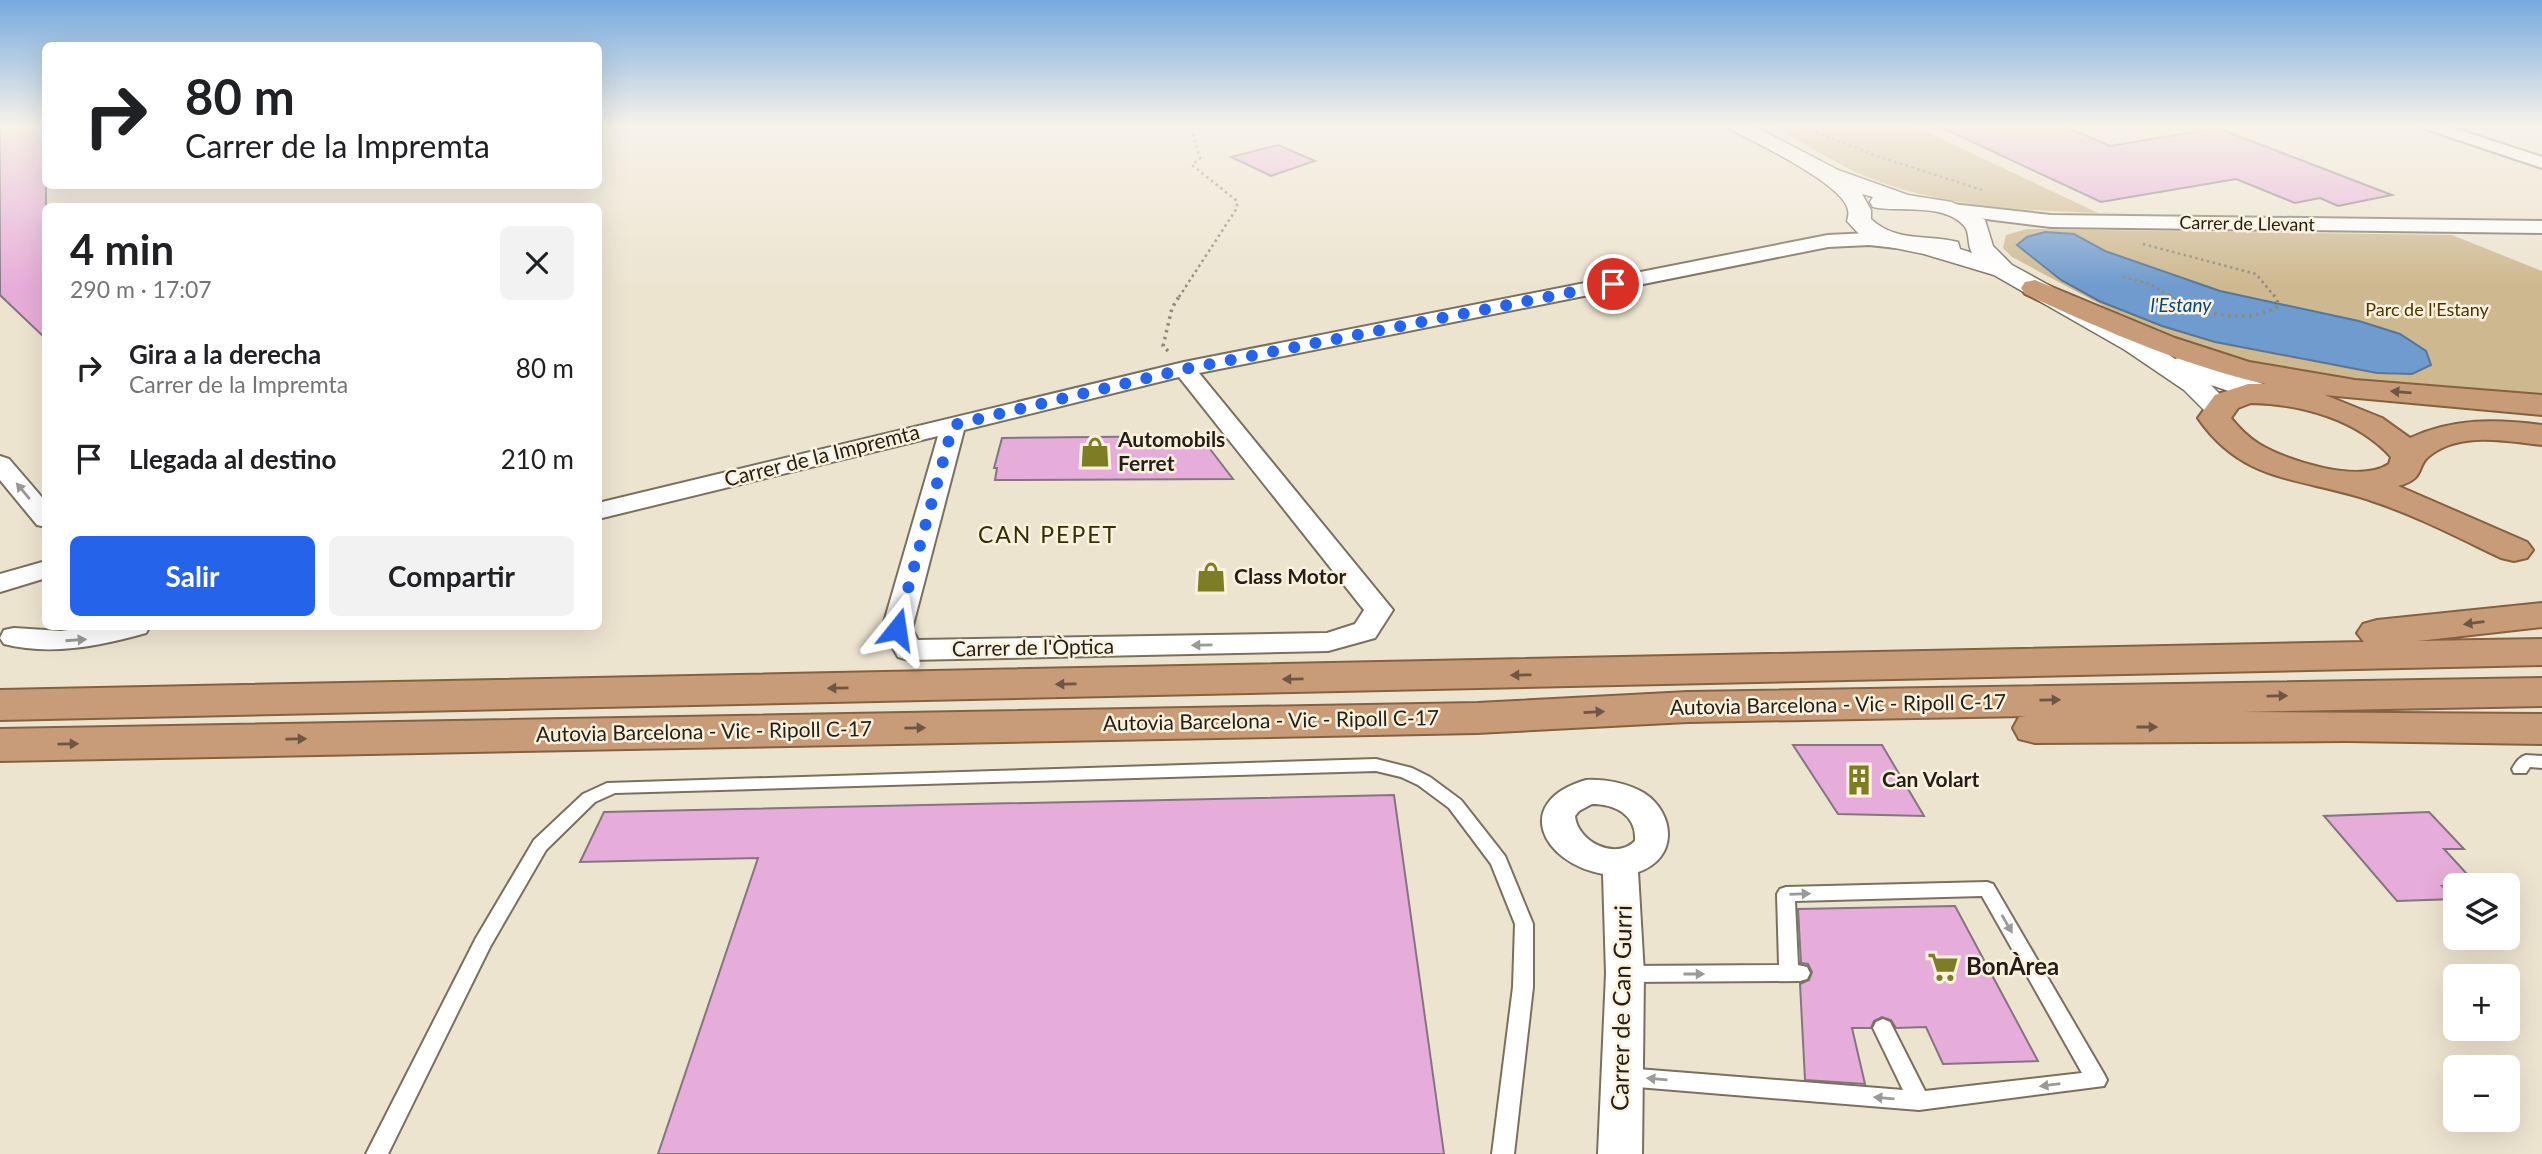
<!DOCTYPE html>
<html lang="es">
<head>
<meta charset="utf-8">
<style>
  :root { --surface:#fff; --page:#f2f2f2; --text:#202124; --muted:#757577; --accent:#2563eb }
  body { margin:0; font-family:Lato,sans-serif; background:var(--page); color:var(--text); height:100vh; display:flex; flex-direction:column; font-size:26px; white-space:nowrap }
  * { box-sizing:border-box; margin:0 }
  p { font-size:23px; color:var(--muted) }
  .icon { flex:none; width:38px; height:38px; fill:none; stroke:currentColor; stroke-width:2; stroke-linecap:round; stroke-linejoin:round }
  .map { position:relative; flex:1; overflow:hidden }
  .sheet { position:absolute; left:42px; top:203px; width:560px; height:427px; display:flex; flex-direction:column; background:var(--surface); border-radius:10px; box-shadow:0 7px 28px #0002 }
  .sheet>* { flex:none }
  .banner { position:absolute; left:42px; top:42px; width:560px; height:147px; border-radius:10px; box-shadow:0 7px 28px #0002; background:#fff; color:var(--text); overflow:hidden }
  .fabs { position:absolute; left:2443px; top:873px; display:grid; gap:14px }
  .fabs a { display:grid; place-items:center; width:77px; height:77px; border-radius:10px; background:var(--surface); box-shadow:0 7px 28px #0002; font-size:35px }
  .pin { position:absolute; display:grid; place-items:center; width:60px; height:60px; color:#fff; margin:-30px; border:4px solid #fff; border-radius:50%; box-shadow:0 2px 7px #0007 }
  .me { position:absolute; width:77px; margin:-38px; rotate:15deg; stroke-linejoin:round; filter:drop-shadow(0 0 5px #0008) }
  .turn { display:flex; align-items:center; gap:24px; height:147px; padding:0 28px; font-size:32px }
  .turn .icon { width:91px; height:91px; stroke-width:2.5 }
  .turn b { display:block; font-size:49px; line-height:60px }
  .round { display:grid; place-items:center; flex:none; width:74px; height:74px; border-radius:10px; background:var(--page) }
  .head { display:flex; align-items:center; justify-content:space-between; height:119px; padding:0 28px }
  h1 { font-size:42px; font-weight:700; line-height:52px }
  .cta { display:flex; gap:14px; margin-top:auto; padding:14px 28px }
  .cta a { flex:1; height:80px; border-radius:10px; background:var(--accent); color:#fff; font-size:28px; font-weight:700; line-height:80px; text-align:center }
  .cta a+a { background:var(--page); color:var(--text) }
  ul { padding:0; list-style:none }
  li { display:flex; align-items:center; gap:21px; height:91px; padding:0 28px }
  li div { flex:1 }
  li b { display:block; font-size:26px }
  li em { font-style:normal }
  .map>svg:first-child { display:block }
</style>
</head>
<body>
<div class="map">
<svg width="2542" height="1154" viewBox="0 0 2542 1154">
  <rect width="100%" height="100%" fill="#ede4d0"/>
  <g fill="#cdb88f">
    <path d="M1771,125H1912L2098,213C2021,210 1948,207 1875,180C1839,167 1805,143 1771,125Z"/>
    <polygon points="2027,229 2452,235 2542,271 2542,398 2344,379 2262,366 2194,346 2141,326 2012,257 2003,248 2006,235"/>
  </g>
  <polygon fill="#6f9bce" stroke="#587697" stroke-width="2" points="2045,232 2074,234 2105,251 2220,291 2359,321 2400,334 2426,351 2431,365 2412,374 2377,373 2215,342 2162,326 2099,301 2061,280 2017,245 2027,237"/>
  <g fill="#e7adda" stroke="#857481" stroke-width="2">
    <polygon points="0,125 46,125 46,339 0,295"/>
    <polygon points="1936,125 2061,125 2110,146 2217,128 2392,195 2338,206 2320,198 2295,203 2236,179 2101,202"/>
    <polygon points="1278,145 1315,161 1271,176 1231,157"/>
    <polygon points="1200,436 1233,479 995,480 997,468 994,468 1002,438"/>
    <polygon points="1793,745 1882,745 1924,816 1838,814"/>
    <polygon points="1394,795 1444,1154 658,1154 758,858 580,862 604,812"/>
    <polygon points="2429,812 2464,849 2444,849 2478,886 2442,886 2455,899 2397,901 2324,816"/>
    <polygon points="1955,906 2038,1061 1943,1064 1926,1027 1896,1028 1891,1020 1882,1017 1874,1021 1871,1028 1852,1028 1865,1084 1805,1080 1800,984 1809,980 1812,972 1808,964 1801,963 1798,909"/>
  </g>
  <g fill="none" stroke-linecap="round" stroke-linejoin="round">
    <g stroke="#79705f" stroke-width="4">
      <g id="service">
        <path d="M2526,755L2542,756V768L2530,767L2526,773H2514L2512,769C2516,762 2519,757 2526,755Z"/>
        <polygon points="1376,759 1412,768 1430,777 1461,800 1505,856 1533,924 1533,987 1514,1154 1492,1154 1513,987 1515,924 1491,864 1449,808 1418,785 1401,777 1376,771 615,793 595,802 546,850 490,947 388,1154 366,1154 476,938 534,840 583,794 607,783"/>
        <polygon points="1987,882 1993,884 2104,1074 2107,1080 2104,1086 1919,1110 1625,1086 1618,1083 1615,1077 1618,1071 1625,1068 1903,1090 1873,1028 1876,1022 1883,1019 1890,1022 1925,1091 2082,1073 1982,896 1795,901 1798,965 1807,967 1810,973 1807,979 1800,981 1627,982 1620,980 1617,974 1620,968 1627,966 1779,965 1777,894 1780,889 1786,887"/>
      </g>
    </g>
    <g stroke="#79705f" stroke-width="4">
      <g id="minor">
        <polygon points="2421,125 2444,125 2542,157 2542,168 2423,128"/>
        <polygon points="1952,204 2051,215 2542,221 2542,233 2051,227 1946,214 1943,210"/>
        <path d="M1869,233L1897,236L1907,242L1897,248L1869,245L1828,247L1199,373L1393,610L1375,638L1328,651L909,660L898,657L882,629L938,436L598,519V503L1184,362L1828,235ZM1179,377L1364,610L1355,624L1327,633L918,640L912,629L964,430Z"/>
        <polygon points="0,456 9,459 46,502 46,527 37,525 0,480"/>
        <polygon points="46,561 46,578 0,592 0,574"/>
        <path d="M97,626H150L146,633C100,646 51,656 4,644L0,638L4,630L14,628L61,631Z"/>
        <path d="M1586,780C1605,779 1627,783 1644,793C1676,814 1678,859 1638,872L1644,974L1642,1154H1598L1606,974L1603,874C1542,863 1511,802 1586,780ZM1592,804C1615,804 1637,815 1635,841C1615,861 1577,841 1575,816L1579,811Z"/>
      </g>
    </g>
    <g stroke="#79705f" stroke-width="3">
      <path id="tertiary" d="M1727,125H1752L1838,170L1908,195L1952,202L1985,220L1993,246L2012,265L2145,338L2175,359L2183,357L2193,359L2274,388L2278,394L2274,400L2264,403L2211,385L2232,407L2227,413L2217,416L2207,413L2184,390L2125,350L1994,275L1924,254L1880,245L1859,234L1847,221C1848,217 1849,214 1848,210C1844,184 1754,142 1730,129ZM1862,194L1873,197L1870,202L1873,207C1898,213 1946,202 1965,227C1970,234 1967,245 1972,253L1960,249L1958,242C1927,234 1897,243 1871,219V210Z"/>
    </g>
    <g stroke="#856141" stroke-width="4">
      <g id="trunk">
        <path d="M2035,280L2175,338L2249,362L2355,380L2542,395V415L2325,395L2382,418L2410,438C2453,418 2496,419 2542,425V445C2506,441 2458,431 2428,457C2416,468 2425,479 2398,486L2527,542L2533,550L2527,558L2514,561L2501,558C2459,538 2417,516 2372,501C2303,477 2244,485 2198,418L2215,395L2248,384H2266C2181,365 2104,330 2025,294L2021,288L2025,282ZM2251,403C2300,404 2357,419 2391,457L2389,464C2359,484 2287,461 2259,444C2248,437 2239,428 2231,418L2238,408Z"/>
        <polygon points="2542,603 2542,627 2418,641 2542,639 2542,665 0,720 0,690 2364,642 2357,633 2363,624 2377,620"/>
        <polygon points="2542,678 2542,706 2242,712 2542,714 2542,744 2347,741 2035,743 2019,739 2013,728 2019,717 2026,716 1688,722 1477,733 0,761 0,729 1477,703 1688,692"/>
      </g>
    </g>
    <g stroke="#90897b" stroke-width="2.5" stroke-dasharray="2.5 3.5" stroke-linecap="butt">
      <polyline points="1799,125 1874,155 1982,190"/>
      <polyline points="2143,244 2256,274 2275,297"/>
      <polyline points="2123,277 2150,284 2171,297"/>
      <polyline points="1179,297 1237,208 1237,201 1192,165 1200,158 1190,125"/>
    </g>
    <g stroke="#90897b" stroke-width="3.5" stroke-dasharray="2.5 4.5" stroke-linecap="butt">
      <path d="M2169,295C2198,313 2249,327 2279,305L2274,295"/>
      <polyline points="1168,351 1163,346 1172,308 1180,295"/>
    </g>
    <use href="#service" fill="#fff" fill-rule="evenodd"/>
    <use href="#minor" fill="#fff" fill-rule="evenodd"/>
    <use href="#tertiary" fill="#fff" fill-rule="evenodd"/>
    <use href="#trunk" fill="#c89c78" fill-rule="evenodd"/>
  </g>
  <defs><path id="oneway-solid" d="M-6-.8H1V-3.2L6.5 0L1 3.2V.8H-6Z" transform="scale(1.75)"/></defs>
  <g fill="#6d5743">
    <use href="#oneway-solid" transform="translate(2401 392) rotate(-175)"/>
    <use href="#oneway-solid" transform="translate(2474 623) rotate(173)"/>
    <use href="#oneway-solid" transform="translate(1521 675) rotate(179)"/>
    <use href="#oneway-solid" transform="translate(1293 679) rotate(179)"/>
    <use href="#oneway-solid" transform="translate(1066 684) rotate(179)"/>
    <use href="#oneway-solid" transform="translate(838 688) rotate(179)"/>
    <use href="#oneway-solid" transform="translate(2277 696) rotate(-1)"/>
    <use href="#oneway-solid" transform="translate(2050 700) rotate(-1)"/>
    <use href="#oneway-solid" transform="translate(1594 712) rotate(-3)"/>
    <use href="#oneway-solid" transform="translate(2147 727)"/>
    <use href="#oneway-solid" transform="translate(915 728) rotate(-1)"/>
    <use href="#oneway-solid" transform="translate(296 739) rotate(-1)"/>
    <use href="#oneway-solid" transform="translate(68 744) rotate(-1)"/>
  </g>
  <g fill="#9c9a97">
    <use href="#oneway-solid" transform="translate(23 491) rotate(-130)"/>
    <use href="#oneway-solid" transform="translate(76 640) rotate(-4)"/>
    <use href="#oneway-solid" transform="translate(1202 645) rotate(179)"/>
    <use href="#oneway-solid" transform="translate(1800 894) rotate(-2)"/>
    <use href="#oneway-solid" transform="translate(2007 924) rotate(60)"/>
    <use href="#oneway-solid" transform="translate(1694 974)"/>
    <use href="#oneway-solid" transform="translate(1657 1079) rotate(-175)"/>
    <use href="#oneway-solid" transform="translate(2050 1085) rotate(173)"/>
    <use href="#oneway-solid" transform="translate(1884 1098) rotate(-175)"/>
  </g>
  <linearGradient id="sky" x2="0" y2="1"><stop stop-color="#77aade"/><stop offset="0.44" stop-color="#f7f3ea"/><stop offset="1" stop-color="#f7f3ea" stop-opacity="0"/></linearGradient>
  <rect width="2542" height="286" fill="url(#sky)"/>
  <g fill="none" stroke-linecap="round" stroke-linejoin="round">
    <polyline stroke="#2563eb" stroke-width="12" stroke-dasharray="0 21.6" points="897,629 953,425 1185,369 1613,284"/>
  </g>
  <defs>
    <g id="shop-bare" transform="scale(2.415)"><path d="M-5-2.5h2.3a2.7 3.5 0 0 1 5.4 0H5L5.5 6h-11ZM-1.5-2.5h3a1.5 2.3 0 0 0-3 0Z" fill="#7d7d25" stroke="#fbf1dd" stroke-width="2.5" paint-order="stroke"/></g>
    <g id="building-bare" transform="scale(2.415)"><path d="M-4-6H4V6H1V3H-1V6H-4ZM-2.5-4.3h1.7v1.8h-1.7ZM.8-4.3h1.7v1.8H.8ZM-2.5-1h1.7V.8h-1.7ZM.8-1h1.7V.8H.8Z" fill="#7d7d25" stroke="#fbf1dd" stroke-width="2.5" paint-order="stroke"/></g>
    <g id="supermarket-bare" transform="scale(2.415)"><path d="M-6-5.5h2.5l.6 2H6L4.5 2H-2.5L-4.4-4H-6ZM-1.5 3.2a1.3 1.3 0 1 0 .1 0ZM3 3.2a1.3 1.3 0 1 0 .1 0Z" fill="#7d7d25" stroke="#fbf1dd" stroke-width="2.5" paint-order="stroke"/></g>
  </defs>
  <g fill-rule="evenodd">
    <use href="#shop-bare" x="1095" y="452"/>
    <use href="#shop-bare" x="1211" y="577"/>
    <use href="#building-bare" x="1859" y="780"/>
    <use href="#supermarket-bare" x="1943" y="967"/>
  </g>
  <g text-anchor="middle" stroke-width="5" stroke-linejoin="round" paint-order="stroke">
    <g font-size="18" fill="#231f18" stroke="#fbf1dd">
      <text transform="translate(2247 224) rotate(1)" y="6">Carrer de Llevant</text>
    </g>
    <g font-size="18" fill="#4a3500" stroke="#fbf1dd">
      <text x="2427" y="316">Parc de l'Estany</text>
    </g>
    <g font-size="19" font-style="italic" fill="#004784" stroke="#fbf1dd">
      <text x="2181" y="312">l'Estany</text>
    </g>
    <g font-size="21" font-weight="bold" fill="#231f18" stroke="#fbf1dd" text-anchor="start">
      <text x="1118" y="447">Automobils<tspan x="1118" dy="24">Ferret</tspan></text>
      <text x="1234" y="584">Class Motor</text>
      <text x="1882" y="787">Can Volart</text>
    </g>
    <g font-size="21" fill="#231f18" stroke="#fbf1dd">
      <text transform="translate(822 456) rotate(-14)" y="7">Carrer de la Impremta</text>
      <text transform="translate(1033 648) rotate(-1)" y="7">Carrer de l'Òptica</text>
      <text transform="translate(1838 705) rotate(-1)" y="7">Autovia Barcelona - Vic - Ripoll C-17</text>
      <text transform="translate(1271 721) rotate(-1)" y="7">Autovia Barcelona - Vic - Ripoll C-17</text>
      <text transform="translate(704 732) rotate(-1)" y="7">Autovia Barcelona - Vic - Ripoll C-17</text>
    </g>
    <g font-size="23" letter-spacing="2" fill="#303005" stroke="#fbf1dd">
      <text x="1048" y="543">CAN PEPET</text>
    </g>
    <g font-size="24" font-weight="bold" fill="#231f18" stroke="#fbf1dd" text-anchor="start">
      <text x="1966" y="975">BonÀrea</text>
    </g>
    <g font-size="24" fill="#231f18" stroke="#fbf1dd">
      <text transform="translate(1622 1008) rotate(-89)" y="8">Carrer de Can Gurri</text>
    </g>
  </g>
</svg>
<div class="fabs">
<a><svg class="icon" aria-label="layers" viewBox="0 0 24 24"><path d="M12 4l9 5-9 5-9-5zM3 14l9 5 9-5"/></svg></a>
<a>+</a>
<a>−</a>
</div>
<div class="pin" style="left:1613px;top:284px;background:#d93025"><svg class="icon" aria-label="arrive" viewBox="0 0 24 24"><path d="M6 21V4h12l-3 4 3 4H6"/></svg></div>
<svg class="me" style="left:897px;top:629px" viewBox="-20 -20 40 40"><path d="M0-17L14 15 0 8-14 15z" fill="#2563eb" stroke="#fff" stroke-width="4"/></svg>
<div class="banner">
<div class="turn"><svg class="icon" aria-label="right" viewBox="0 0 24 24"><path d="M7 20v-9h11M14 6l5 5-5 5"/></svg><div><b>80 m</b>Carrer de la Impremta</div></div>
</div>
<section class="sheet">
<div class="head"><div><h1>4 min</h1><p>290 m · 17:07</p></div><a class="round"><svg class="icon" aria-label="close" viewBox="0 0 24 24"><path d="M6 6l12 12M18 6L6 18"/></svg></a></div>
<ul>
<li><svg class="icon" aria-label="right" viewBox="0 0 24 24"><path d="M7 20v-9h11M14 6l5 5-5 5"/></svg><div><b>Gira a la derecha</b><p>Carrer de la Impremta</p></div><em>80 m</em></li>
<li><svg class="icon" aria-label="arrive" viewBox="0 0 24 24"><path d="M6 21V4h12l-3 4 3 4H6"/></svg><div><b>Llegada al destino</b></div><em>210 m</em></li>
</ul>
<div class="cta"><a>Salir</a><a>Compartir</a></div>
</section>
</div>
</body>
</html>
